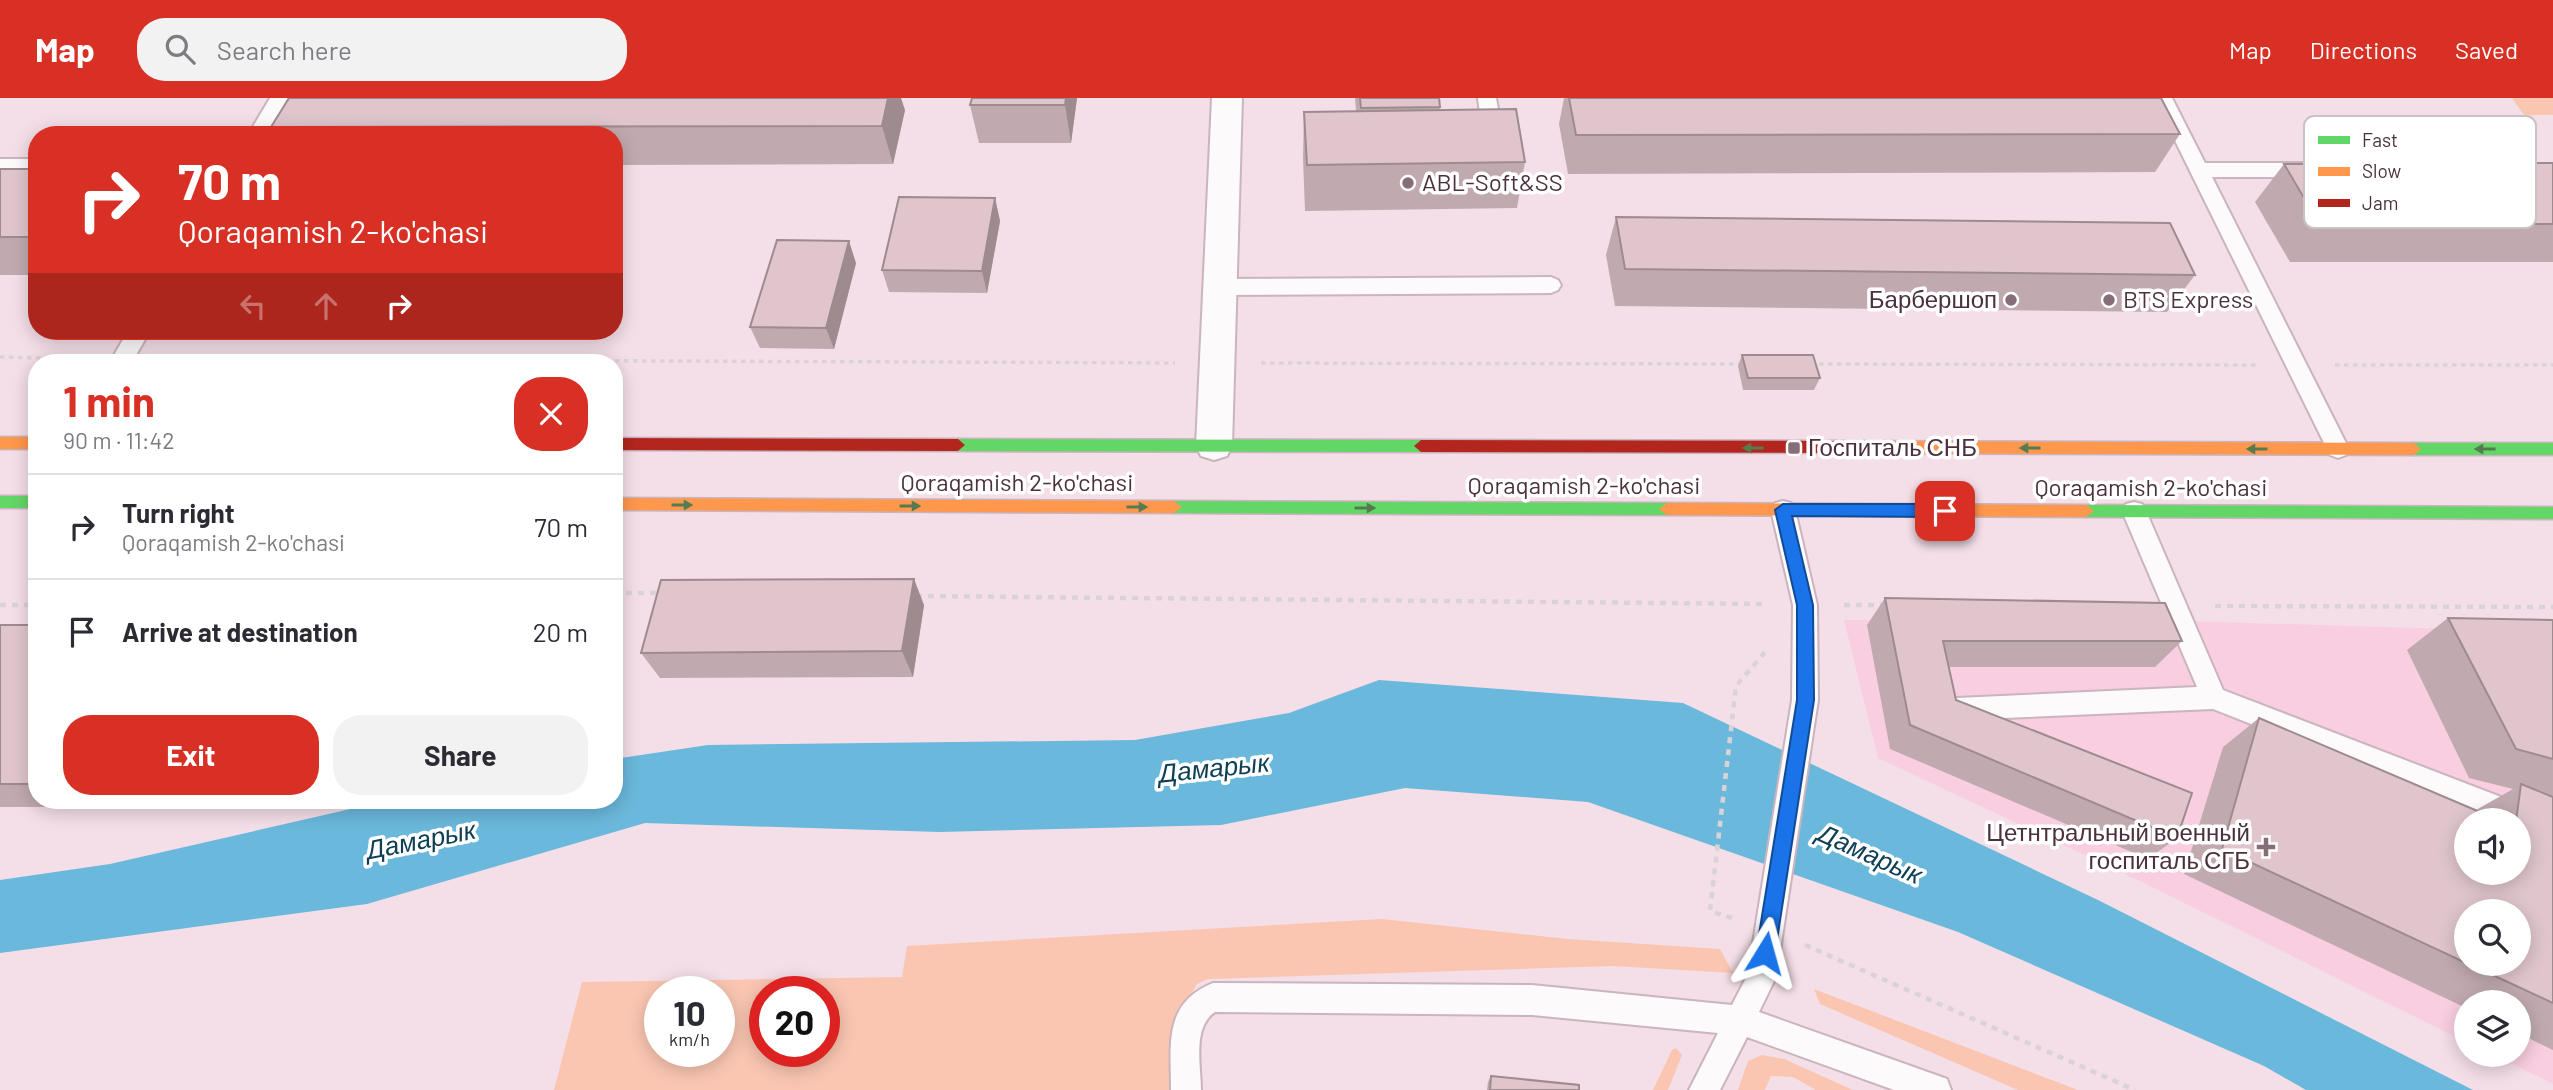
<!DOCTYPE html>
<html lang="en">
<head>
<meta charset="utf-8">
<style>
  :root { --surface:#fff; --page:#f2f2f3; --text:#2b2b33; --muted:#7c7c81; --line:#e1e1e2; --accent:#d93025 }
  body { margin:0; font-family:Barlow,sans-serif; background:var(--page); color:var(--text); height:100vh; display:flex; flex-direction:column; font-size:26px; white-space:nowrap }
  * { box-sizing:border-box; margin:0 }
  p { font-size:23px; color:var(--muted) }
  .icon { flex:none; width:38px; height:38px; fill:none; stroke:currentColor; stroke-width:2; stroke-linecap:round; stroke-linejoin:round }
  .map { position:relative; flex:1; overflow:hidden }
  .panel { position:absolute; left:28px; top:256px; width:595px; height:455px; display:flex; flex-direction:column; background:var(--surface); border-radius:28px; box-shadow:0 4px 18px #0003 }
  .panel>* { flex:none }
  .banner { position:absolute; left:28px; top:28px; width:595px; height:214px; border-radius:28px; box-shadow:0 4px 18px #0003; background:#d93025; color:#fff; overflow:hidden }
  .fabs { position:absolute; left:2454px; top:710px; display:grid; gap:14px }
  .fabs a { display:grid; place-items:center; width:77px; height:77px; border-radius:50%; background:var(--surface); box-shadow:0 4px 18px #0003; font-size:35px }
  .speed { position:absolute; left:644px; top:878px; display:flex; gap:14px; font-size:35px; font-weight:700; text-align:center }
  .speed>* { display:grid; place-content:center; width:91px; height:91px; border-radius:50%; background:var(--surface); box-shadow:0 4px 18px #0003; line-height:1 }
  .speed small { font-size:18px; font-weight:400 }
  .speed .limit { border:10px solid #d22; background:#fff; color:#111 }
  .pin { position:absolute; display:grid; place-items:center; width:60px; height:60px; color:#fff; margin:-30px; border-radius:14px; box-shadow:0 4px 10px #0006 }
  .me { position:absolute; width:77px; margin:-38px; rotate:8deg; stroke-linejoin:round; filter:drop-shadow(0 0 5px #0008) }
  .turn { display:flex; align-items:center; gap:24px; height:147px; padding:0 35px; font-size:32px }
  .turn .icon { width:91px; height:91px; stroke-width:2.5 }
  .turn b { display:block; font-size:49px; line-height:60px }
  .lanes { display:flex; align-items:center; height:66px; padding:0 35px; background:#0003; justify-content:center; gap:35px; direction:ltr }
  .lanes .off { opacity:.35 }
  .round { display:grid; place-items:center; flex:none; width:74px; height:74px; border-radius:28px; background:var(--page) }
  .summary { display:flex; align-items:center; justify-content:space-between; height:119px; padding:0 35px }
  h1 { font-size:42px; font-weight:700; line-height:52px; color:var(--accent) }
  .primary-button { display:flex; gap:14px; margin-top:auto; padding:14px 35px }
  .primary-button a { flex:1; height:80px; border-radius:28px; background:var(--accent); color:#fff; font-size:28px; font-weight:700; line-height:80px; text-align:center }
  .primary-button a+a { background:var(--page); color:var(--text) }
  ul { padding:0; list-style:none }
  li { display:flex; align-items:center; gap:21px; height:105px; padding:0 35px; border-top:2px solid var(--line) }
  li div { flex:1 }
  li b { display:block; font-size:26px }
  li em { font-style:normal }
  header { display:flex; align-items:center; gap:42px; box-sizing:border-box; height:98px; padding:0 35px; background:var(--accent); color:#fff }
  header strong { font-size:33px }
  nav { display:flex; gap:38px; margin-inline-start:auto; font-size:24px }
  .search { width:490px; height:63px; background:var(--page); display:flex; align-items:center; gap:18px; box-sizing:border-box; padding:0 24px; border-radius:28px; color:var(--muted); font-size:26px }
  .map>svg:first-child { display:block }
</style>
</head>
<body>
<header>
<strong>Map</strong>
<div class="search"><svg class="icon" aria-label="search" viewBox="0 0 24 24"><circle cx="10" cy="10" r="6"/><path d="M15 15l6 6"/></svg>Search here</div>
<nav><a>Map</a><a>Directions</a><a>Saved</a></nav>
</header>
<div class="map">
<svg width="2553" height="992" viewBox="0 0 2553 992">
  <rect width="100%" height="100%" fill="#f4dee7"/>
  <path fill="#f9cee0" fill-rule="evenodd" d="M1844,522L2181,523L2553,534V986L2494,957H2518V905H2466V944L2144,785L1878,660ZM2466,723H2518V775H2466ZM2466,814H2518V866H2466Z"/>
  <g fill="#fac6b2" fill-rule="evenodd">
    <polygon points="2512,0 2553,0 2553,17 2524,17"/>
    <path d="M1382,821L1568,841L1720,851L1733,875L1613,868L1208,881L1197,886L1192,895L1189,992H554L582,884L902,879L907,848ZM660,894H719V954H660ZM765,894H824V954H765Z"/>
    <polygon points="1814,891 2078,992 2018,992 1820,906"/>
    <polygon points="1676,950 1682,957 1668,992 1653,992 1672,952"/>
    <polygon points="1762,957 1784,961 1853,992 1816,992 1793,979 1771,978 1765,992 1738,992 1748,963"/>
  </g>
  <polygon fill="#6ab8dc" points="1379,582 1683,605 2098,802 2473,992 2306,992 2264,968 1958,834 1588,704 1405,690 1221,727 939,734 645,725 367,806 0,855 0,782 110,766 390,702 614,702 614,661 708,647 1135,642 1289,615"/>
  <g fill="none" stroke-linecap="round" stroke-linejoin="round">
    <g stroke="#cab4bd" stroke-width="4">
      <g id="lane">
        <polygon points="270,0 288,0 267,37 248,37"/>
        <polygon points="1478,0 1496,0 1503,39 1500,44 1493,45 1483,39"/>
        <polygon points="2154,0 2172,0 2205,65 2310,65 2320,72 2310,79 2212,79 2349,351 2346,357 2338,360 2330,357"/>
        <rect x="0" y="61" width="37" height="14"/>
        <polygon points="1551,179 1558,182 1561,187 1558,192 1551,195 1220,197 1213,194 1209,189 1213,184 1220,181"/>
        <polygon points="128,233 150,233 132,264 110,264"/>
        <path d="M1783,403L1791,405L1795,412L1817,507L1818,602L1776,879L1759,914L1936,977L1947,981L1951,992H1894L1747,939L1720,992H1689L1718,935L1532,917L1215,914C1192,929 1201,968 1201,992H1171C1171,946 1163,905 1213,885L1532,887L1732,907L1748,876L1792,602L1793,507L1771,412L1775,405Z"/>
        <polygon points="2134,404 2142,406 2146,413 2223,592 2553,719 2553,745 2518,731 2518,723 2497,723 2213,611 1957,622 1948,619 1944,611 1948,603 1957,600 2197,589 2122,413 2126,406"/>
      </g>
    </g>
    <g stroke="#cab4bd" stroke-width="4">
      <polygon id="street" points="1212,0 1242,0 1232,348 1227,358 1214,362 1201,358 1196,348"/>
    </g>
    <g stroke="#cab4bd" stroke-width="3">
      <g id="fast">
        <polygon points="958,341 1421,342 1428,348 1421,354 958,353 951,347"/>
        <polygon points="2414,345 2553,345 2553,357 2414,357 2407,351"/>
        <rect x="0" y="398" width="37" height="12"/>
        <polygon points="1174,403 1667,405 1675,411 1667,417 1174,415 1166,409"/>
        <polygon points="2086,407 2553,409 2553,421 2086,419 2078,413"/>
      </g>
    </g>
    <g stroke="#cab4bd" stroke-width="3">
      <g id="slow">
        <rect x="0" y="339" width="37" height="12"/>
        <polygon points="1835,343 2414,345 2421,351 2414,357 1835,355 1828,349"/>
        <polygon points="614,400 1174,403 1182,409 1174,415 614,412"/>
        <polygon points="1667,405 2086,407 2094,413 2086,419 1667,417 1659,411"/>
      </g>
    </g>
    <g stroke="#cab4bd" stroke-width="3">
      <g id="jam">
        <polygon points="614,340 958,341 965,347 958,353 614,352"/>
        <polygon points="1421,342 1835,343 1842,349 1835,355 1421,354 1414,348"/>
      </g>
    </g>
    <g stroke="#dad3d6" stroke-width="3.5" stroke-dasharray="4.5 4.5" stroke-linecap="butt">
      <polyline points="0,259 87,261"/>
      <polyline points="165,261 1175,265"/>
      <polyline points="1261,265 1742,266"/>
      <polyline points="1810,266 2257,267"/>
      <polyline points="2335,267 2553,267"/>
    </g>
    <g stroke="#dad3d6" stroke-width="4.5" stroke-dasharray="6 6" stroke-linecap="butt">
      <polyline points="614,495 662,495"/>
      <polyline points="916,498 1765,506"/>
      <polyline points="0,507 37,507"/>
      <polyline points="1844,507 1884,507"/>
      <polyline points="2215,508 2553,509"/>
      <polyline points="1732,820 1710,813 1736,588 1766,553"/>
      <polyline points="1805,847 2135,992"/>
    </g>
    <use href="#lane" fill="#fdfafb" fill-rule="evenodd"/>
    <use href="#street" fill="#fdfafb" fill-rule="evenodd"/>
    <use href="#fast" fill="#63d668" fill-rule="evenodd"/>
    <use href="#slow" fill="#ff974d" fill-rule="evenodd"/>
    <use href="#jam" fill="#b3261e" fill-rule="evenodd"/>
  </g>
  <g fill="#c1aaaf" fill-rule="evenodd">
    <polygon points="972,0 1077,0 1071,45 979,45 970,7"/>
    <polygon points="1355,0 1439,0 1440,12 1525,64 1517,110 1305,113 1303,60 1304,14 1356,13"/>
    <polygon points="1564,0 2161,0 2180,36 2155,74 1568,76 1559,26"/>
    <polygon points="905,12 893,66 614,67 614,37 277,37 271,29"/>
    <polygon points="2553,65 2553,164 2290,164 2255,104 2284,66"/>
    <rect x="0" y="71" width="37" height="106"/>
    <polygon points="995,100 1000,123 987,195 889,194 882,172"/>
    <polygon points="1616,119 2195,177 2167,214 1615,208 1606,157"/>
    <polygon points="856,165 834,251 760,250 750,229"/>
    <polygon points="174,233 254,233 252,237 179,238"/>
    <polygon points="1742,257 1820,280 1814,292 1743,292 1738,268"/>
    <polygon points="1885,500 2182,543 2155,569 1949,569 1956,602 2177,740 2148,761 1890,651 1867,527"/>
    <polygon points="924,507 913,579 660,580 641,555"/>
    <path d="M2448,520L2553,522V698H2551L2553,699V952L2518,935V905H2466V910L2184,776L2223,649L2259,620L2476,712L2513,691L2469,680L2407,552ZM2466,723H2518V775ZM2466,814L2518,866H2466Z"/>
    <polygon points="0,527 37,527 37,702 87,702 83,709 0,709"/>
    <polygon points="1491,978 1579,992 1487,992 1488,984"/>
  </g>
  <g fill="#9d8b8f">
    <polygon points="888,0 901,0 905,12 893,66 882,28"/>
    <polygon points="1066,0 1077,0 1071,45 1065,7"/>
    <polygon points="995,100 1000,123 987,195 982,173"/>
    <polygon points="849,143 856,165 834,251 826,230"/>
    <polygon points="914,481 924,507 913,579 902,553"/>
    <polygon points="71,702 87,702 83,709"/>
  </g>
  <g fill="#e0c6cc" stroke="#9d8b8f" stroke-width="2">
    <polygon points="289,0 888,0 882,28 271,29"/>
    <polygon points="972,0 1066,0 1065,7 970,7"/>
    <polygon points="1360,0 1439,0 1440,9 1361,10"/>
    <polygon points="1569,0 2161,0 2180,36 1576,37"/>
    <polygon points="1516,11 1525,64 1307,67 1304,14"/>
    <polygon points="2553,65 2553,126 2320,127 2284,66"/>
    <rect x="0" y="71" width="37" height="68"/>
    <polygon points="899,99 995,100 982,173 882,172"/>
    <polygon points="1616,119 2170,125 2195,177 1625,171"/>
    <polygon points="777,142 849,143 826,230 750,229"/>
    <polygon points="1742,257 1813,257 1820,280 1748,280"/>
    <polygon points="914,481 902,553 641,555 661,482"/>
    <polygon points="1885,500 2165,505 2182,543 1943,543 1956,602 2192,695 2177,740 1910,627"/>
    <polygon points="2448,520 2553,522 2553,661 2516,651"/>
    <rect x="0" y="527" width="37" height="159"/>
    <polygon points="2259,620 2501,723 2466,723 2466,775 2518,775 2518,723 2516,723 2521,686 2553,699 2553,905 2469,866 2518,866 2518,814 2466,814 2466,865 2222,751"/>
    <polygon points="1491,978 1579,987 1579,992 1490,992"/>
  </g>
  <defs><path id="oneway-solid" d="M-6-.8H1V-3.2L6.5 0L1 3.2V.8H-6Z" transform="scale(1.75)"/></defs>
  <g fill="#567b50">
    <use href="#oneway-solid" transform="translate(1753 350) rotate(-180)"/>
    <use href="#oneway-solid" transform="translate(2030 350) rotate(-180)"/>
    <use href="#oneway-solid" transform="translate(2257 351) rotate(-180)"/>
    <use href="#oneway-solid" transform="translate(2485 351) rotate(180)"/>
    <use href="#oneway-solid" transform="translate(682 407)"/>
    <use href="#oneway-solid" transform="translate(910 408)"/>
    <use href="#oneway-solid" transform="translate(1137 409)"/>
    <use href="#oneway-solid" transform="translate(1365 410)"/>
  </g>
  <polygon fill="#1a73e8" stroke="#114b97" stroke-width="2" points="1783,406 1945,406 1953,413 1945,419 1792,418 1813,507 1814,602 1775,855 1772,862 1765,864 1759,862 1756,855 1797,602 1797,507 1775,412"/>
  <g fill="#866e78" stroke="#fff" stroke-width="2.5">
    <circle cx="1408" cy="85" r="7"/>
    <circle cx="2011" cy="202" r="7"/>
    <circle cx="2109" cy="202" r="7"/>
    <rect x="1787" y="343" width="14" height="14" rx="3.5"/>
    <path d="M2262.5 738.5h7v7h7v7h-7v7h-7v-7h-7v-7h7z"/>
  </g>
  <g text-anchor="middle" stroke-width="7" stroke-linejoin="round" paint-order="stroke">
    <g font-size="24" fill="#4b313d" stroke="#fff" text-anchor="start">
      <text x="1422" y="93">ABL-Soft&amp;SS</text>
      <text x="1997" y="210" text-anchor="end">Барбершоп</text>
      <text x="2123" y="210">BTS Express</text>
      <text x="1808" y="358">Госпиталь СНБ</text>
      <text x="2250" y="743" text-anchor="end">Цетнтральный военный<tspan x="2250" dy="28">госпиталь СГБ</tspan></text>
    </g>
    <g font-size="24" fill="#4b313d" stroke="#fff">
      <text x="1017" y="393">Qoraqamish 2-ko'chasi</text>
      <text x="1584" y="396">Qoraqamish 2-ko'chasi</text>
      <text x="2151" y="398">Qoraqamish 2-ko'chasi</text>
    </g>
    <g font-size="26" font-style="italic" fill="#0f4055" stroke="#fff">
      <text transform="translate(1214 670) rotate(-6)" y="9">Дамарык</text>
      <text transform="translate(421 742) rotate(-11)" y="9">Дамарык</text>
      <text transform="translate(1870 756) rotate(24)" y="9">Дамарык</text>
    </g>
  </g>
  <rect x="2304" y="18" width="232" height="112" rx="10" fill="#fff" stroke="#c9c1c5" stroke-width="2"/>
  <rect x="2318" y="38" width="32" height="8" fill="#63d668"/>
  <rect x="2318" y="69" width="32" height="9" fill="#ff974d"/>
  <rect x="2318" y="101" width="32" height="8" fill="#b3261e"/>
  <g font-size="19" fill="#4b313d">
    <text x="2362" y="49">Fast</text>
    <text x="2362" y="80">Slow</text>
    <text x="2362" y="112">Jam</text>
  </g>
</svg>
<div class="fabs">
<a><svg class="icon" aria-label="sound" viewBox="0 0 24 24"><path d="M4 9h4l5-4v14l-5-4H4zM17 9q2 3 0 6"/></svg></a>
<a><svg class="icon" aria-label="search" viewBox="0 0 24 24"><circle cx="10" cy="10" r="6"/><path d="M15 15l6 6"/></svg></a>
<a><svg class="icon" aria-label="layers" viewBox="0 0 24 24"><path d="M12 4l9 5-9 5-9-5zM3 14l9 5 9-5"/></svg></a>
</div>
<div class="speed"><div>10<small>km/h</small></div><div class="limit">20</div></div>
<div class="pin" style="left:1945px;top:413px;background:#d93025"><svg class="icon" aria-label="arrive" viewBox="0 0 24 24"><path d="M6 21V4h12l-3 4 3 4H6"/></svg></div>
<svg class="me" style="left:1765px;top:855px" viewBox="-20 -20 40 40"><path d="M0-17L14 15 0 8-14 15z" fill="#1a73e8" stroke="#fff" stroke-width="4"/></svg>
<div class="banner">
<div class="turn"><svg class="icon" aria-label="right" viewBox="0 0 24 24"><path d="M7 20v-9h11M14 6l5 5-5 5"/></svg><div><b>70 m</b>Qoraqamish 2-ko'chasi</div></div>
<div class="lanes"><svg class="icon off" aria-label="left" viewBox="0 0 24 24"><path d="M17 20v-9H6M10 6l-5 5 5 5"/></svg><svg class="icon off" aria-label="ahead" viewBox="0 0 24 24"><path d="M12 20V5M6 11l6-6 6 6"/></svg><svg class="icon" aria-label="right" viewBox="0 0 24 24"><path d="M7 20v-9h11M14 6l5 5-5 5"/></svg></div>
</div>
<section class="panel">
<div class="summary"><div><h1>1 min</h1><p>90 m · 11:42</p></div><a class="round" style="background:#d93025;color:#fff"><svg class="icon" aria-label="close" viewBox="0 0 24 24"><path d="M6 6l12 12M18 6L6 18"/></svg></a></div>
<ul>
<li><svg class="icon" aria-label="right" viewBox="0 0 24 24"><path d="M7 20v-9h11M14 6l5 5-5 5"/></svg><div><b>Turn right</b><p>Qoraqamish 2-ko'chasi</p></div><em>70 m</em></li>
<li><svg class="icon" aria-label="arrive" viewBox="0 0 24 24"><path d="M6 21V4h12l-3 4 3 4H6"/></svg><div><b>Arrive at destination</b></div><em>20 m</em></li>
</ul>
<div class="primary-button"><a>Exit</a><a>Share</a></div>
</section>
</div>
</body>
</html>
